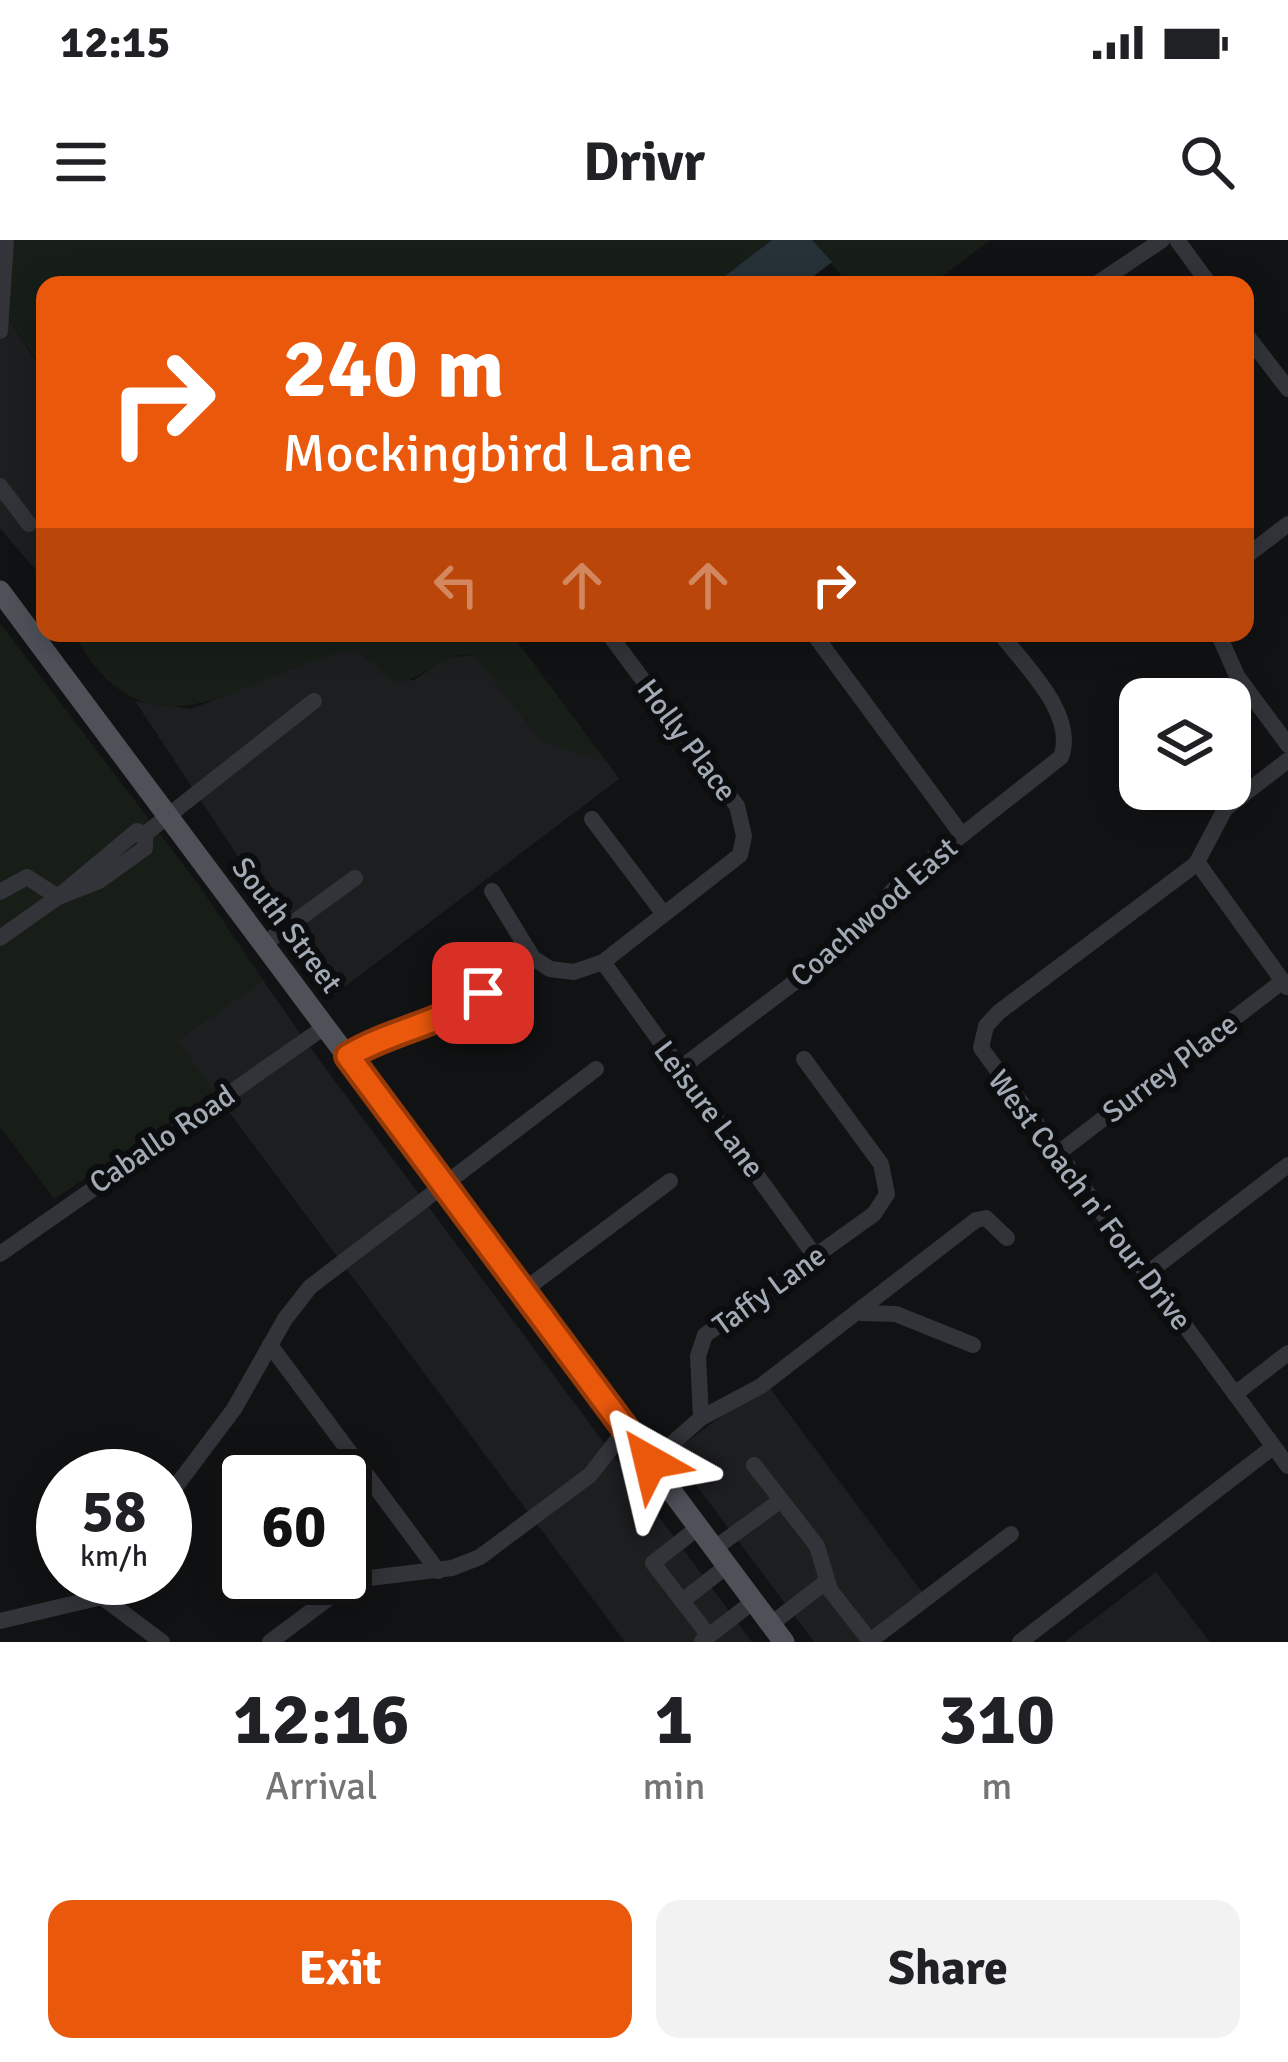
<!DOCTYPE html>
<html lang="en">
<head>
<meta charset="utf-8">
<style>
  :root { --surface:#fff; --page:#f2f2f2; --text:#202124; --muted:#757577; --accent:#ea580c }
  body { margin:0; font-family:Signika,sans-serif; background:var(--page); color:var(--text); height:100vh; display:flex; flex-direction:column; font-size:45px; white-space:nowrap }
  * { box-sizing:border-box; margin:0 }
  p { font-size:39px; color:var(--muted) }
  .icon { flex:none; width:66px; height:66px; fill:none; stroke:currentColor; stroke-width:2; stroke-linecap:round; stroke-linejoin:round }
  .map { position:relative; height:1402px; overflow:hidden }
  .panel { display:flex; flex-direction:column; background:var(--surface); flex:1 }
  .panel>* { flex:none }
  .hud { position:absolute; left:36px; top:36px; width:1218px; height:366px; border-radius:24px; box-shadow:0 6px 30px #0003; background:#ea580c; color:#fff; overflow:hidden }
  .tools { position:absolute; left:1119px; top:438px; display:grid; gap:24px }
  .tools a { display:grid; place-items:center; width:132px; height:132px; border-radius:24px; background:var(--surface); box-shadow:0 6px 30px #0003; font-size:60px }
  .speed { position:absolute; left:36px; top:1209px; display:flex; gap:24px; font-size:60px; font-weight:700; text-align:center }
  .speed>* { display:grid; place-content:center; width:156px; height:156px; border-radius:50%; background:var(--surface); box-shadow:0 6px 30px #0003; line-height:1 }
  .speed small { font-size:30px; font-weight:400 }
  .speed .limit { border:6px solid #111; border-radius:18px; background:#fff; color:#111 }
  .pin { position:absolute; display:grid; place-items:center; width:102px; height:102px; color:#fff; margin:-51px; border-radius:24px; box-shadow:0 6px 18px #0006 }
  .me { position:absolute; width:132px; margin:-66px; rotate:323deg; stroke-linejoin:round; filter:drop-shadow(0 0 9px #0008) }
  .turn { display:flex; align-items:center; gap:42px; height:252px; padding:0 48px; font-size:54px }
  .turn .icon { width:156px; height:156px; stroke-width:2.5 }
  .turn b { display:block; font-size:84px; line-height:102px }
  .lanes { display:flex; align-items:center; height:114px; padding:0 48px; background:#0003; justify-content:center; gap:60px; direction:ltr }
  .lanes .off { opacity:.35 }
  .eta { display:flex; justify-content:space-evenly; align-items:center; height:204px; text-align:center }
  .eta b { font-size:72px; font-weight:800; line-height:84px }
  .cta { display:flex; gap:24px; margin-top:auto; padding:24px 48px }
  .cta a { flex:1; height:138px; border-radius:24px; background:var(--accent); color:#fff; font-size:48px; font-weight:800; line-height:138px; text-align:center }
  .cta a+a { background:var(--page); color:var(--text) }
  .status { display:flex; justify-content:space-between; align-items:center; height:84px; padding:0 60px; background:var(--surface); direction:ltr }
  .status svg { height:33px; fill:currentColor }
  header { display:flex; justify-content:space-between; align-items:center; height:156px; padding:0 48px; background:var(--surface); font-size:54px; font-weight:800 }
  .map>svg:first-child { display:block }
</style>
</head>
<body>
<div class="status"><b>12:15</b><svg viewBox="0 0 49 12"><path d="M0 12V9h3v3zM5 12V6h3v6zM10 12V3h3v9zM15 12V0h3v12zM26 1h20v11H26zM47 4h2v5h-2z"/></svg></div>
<header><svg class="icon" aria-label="menu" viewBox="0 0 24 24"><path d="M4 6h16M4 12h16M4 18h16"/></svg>Drivr<svg class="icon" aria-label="search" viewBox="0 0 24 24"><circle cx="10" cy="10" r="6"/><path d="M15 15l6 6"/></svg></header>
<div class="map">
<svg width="1288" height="1402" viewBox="0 0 1288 1402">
  <rect width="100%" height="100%" fill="#111213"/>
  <g fill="#1d1e20">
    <polygon points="0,66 38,124 45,126 45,341 0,288"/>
    <polygon points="356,410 413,441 445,418 474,415 541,500 607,522 619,539 331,757 135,461 191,469 326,415"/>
    <polygon points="263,740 306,802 752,1402 625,1402 176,801"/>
    <polygon points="766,1143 931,1364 878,1402 814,1402 672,1213"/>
    <polygon points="1156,1332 1210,1402 1064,1402"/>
  </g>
  <g fill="#171e18">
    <polygon points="0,0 772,0 713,45 45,45 45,126 39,124 0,66"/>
    <polygon points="812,0 990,0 930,45 849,45"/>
    <polygon points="0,383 198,644 263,740 177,801 215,852 54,959 0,887"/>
    <path d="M73,393H511L607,522L541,500L473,415C441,412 425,440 394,443L356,410C244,428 153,537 73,393Z"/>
  </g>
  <polygon fill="#273238" points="772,0 812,0 832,22 802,45 713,45"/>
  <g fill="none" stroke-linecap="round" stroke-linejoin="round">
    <g stroke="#323439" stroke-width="16">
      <polyline points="1177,0 1210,45"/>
      <polyline points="1095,45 1162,0"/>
      <polyline points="0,91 6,1"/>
      <polyline points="1245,93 1288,149"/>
      <polyline points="0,246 29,284"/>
      <polyline points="1245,317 1288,284"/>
      <polyline points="813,393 962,595"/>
      <polyline points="1218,393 1237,436 1288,505"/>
      <polyline points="1288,520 1225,569 1196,624 999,772 986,786 981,808 1288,1226"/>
      <polyline points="592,579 663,673"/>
      <polyline points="145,594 145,608 99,641 58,657 137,591 145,594 314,461"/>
      <polyline points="1197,622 1287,747"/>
      <polyline points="492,651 533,718 550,729 574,732 603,722 740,615 744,596 737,566 608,393"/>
      <polyline points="0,652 27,637 58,657 0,698"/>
      <polyline points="264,704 355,638"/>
      <polyline points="603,722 815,1016"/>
      <polyline points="348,816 384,794 461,771 533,718"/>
      <path d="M678,830L808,732L864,685L895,648L1061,517C1077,474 1024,425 1000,393"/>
      <polyline points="1057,914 1283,741"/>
      <polyline points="0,1014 326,786"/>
      <polyline points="1145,1035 1288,925"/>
      <polyline points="523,1051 670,941"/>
      <polyline points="861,1073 896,1074 973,1105"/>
      <polyline points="270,1105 438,1331"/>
      <polyline points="1235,1154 1288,1113"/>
      <polyline points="701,1178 761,1146 976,980 986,978 1007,998"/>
      <polyline points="650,1223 701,1178 698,1116 705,1095 874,974 887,954 881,924 804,819"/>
      <polyline points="754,1225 817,1306 830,1350 870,1401 1011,1294"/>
      <polyline points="165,1261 234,1169 285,1079 310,1047 596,829"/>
      <polyline points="699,1287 653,1323 709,1396"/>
      <polyline points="715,1308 781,1260"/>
      <polyline points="102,1357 162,1402"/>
      <polyline points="682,1361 727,1326"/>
      <polyline points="0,1381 102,1357 114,1338"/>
      <polyline points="771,1384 827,1341"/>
      <polyline points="702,1401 754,1361"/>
      <polyline points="270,1402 353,1340 452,1328 480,1317 590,1235 626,1189"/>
      <polyline points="1020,1402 1273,1207"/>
    </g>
    <polyline stroke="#4e5158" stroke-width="21" points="0,351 784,1402"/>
  </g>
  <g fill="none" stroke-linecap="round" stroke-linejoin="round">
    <g stroke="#983908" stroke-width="30">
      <path id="route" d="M483,753C443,784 391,790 348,816L650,1222"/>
    </g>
    <use href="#route" stroke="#ea580c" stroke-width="21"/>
  </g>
  <g text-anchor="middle" stroke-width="12" stroke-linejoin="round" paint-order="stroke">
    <g font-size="30" fill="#a1aab5" stroke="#0c0d0e">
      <text transform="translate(687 500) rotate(53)" y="10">Holly Place</text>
      <text transform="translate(874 672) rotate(-41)" y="10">Coachwood East</text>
      <text transform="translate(287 685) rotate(53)" y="10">South Street</text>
      <text transform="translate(1170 828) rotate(-37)" y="10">Surrey Place</text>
      <text transform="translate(709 869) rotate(53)" y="10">Leisure Lane</text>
      <text transform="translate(162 899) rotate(-34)" y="10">Caballo Road</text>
      <text transform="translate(1090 960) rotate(53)" y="10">West Coach n' Four Drive</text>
      <text transform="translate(769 1050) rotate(-36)" y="10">Taffy Lane</text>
    </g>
  </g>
</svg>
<div class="tools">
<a><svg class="icon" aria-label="layers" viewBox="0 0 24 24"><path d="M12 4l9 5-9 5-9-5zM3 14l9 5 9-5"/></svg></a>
</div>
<div class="speed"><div>58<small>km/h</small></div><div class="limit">60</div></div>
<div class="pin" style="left:483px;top:753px;background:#d93025"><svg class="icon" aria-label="arrive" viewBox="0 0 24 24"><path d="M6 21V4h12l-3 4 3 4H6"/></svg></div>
<svg class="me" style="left:650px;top:1222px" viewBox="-20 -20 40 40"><path d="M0-17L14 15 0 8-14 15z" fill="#ea580c" stroke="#fff" stroke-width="4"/></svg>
<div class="hud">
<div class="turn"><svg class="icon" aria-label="right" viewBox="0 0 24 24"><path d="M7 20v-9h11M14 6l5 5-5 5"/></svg><div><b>240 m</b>Mockingbird Lane</div></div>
<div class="lanes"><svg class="icon off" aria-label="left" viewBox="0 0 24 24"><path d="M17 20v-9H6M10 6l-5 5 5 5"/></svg><svg class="icon off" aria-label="ahead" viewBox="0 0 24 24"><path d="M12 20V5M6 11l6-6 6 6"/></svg><svg class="icon off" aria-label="ahead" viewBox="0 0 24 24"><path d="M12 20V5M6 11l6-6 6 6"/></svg><svg class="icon" aria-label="right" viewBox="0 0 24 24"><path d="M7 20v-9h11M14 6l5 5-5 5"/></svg></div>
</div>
</div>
<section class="panel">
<div class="eta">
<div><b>12:16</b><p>Arrival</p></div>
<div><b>1</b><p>min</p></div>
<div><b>310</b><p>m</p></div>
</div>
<div class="cta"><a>Exit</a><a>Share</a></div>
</section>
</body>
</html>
